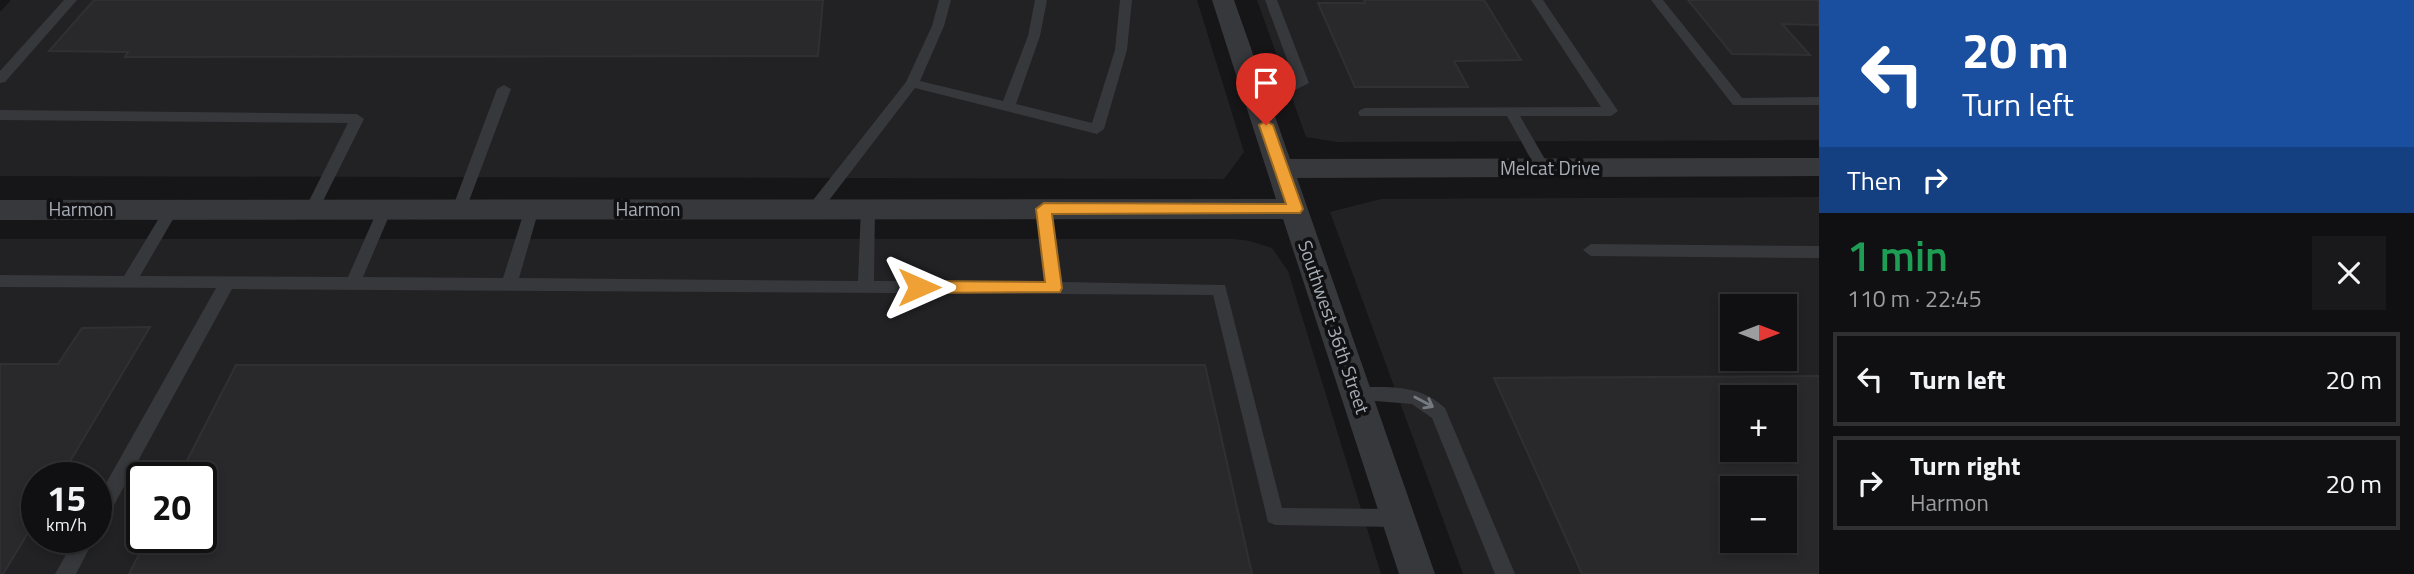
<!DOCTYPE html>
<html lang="en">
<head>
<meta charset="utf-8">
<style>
  :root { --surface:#101012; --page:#19191b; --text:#f1f3f6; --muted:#9c9d9f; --line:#303032 }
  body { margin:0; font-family:"Titillium Web",sans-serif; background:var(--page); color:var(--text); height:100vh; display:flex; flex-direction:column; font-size:26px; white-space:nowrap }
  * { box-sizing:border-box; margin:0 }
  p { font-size:23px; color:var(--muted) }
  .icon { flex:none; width:38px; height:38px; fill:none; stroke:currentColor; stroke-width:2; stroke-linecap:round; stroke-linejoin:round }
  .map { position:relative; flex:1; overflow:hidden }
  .sheet { display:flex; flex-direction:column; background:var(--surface); width:595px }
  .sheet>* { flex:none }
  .hud { background:#1a4fa0; color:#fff; overflow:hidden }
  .needle { width:46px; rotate:90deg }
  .buttons { position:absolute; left:1720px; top:294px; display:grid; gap:14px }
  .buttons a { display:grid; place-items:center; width:77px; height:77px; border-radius:0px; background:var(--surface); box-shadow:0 4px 10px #0003,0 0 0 2px var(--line); font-size:35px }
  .speed { position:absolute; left:21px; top:462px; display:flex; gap:14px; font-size:35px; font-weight:700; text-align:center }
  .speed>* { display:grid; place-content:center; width:91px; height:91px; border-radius:50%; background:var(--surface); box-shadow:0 4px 10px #0003,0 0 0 2px var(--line); line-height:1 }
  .speed small { font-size:18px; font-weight:400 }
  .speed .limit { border:4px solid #111; border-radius:10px; background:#fff; color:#111 }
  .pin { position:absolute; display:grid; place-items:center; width:60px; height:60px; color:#fff; margin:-72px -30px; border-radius:50% 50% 50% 0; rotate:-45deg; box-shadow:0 0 7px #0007 }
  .pin .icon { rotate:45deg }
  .me { position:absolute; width:77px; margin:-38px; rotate:90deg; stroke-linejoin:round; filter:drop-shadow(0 0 5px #0008) }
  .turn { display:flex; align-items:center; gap:24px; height:147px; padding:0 28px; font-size:32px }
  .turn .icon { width:91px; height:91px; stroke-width:2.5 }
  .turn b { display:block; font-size:49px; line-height:60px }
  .then { display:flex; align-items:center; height:66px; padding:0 28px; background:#0003; gap:14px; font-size:26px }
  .round { display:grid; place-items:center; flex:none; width:74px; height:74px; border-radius:0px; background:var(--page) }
  .headline { display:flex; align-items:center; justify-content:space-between; height:119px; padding:0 28px }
  h1 { font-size:42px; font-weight:600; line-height:52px; color:#1e9e55 }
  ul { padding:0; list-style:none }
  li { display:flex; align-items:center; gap:21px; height:94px; margin:0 14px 10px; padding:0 14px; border:4px solid var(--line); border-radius:0px }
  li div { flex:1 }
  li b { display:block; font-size:26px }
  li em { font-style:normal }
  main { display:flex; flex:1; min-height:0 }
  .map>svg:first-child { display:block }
</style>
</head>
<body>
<main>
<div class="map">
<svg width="1819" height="574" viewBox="0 0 1819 574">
  <rect width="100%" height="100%" fill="#161618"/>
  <g fill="#222225" fill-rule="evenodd">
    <polygon points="11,0 1197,0 1244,152 1224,179 0,176 0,12"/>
    <polygon points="1257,0 1819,0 1819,140 1337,142 1306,137"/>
    <path d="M1819,197V574H1463L1330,212L1381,199ZM1732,306H1785V359H1732ZM1732,397H1785V450H1732ZM1732,488H1785V541H1732Z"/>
    <path d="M0,239H1233L1250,241L1272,248L1288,271L1381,574H0ZM37,478H96V537H37ZM142,478H201V537H142Z"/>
  </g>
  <g fill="#29292c" stroke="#303034" stroke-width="2" fill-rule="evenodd">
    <polygon points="94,0 823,0 818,56 125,57 128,52 49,51"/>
    <polygon points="1364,0 1484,0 1521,60 1454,61 1468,87 1355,87 1318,3 1365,3"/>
    <polygon points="1688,0 1819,0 1819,25 1782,24 1810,55 1732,54"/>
    <polygon points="150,327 60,478 37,478 37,518 3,574 0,574 0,364 58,364 82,328"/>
    <polygon points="236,365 1205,365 1252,574 129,574 148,537 201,537 201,478 178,478"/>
    <path d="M1819,376V574H1582L1494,378ZM1732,397H1785V450H1732ZM1732,488H1785V541H1732Z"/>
  </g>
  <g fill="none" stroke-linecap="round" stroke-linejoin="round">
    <g fill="#37383c" fill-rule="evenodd">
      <polygon points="64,0 77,0 5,82 0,83 0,71"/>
      <polygon points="939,0 951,0 944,26 920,81 1003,101 1028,36 1035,0 1047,0 1040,36 1016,104 1092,123 1115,50 1120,0 1132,0 1127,50 1104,129 1097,134 915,88 820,212 810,212 808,208 810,204 906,82 932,26"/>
      <polygon points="1265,0 1277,0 1309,83 1259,108 1252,104 1254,101 1295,81"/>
      <polygon points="1531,0 1543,0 1618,111 1611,116 1520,116 1550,168 1548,172 1538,172 1507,116 1360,116 1358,113 1360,110 1365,108 1601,107"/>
      <polygon points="1651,0 1663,0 1742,98 1819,97 1819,105 1733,105"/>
      <polygon points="504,85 511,89 466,209 464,213 454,213 452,209 497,89"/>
      <polygon points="0,110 357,114 364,119 319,209 312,214 305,209 348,123 0,120"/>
      <polygon points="868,203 875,208 874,281 1045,282 1037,209 1044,204 1051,209 1061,282 1225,285 1282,508 1398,509 1405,512 1407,518 1405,524 1398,527 1275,525 1268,522 1213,295 232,289 103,525 96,528 96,501 216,288 0,287 0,275 124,276 167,205 172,204 179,209 140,276 348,277 378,209 385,204 392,209 363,277 503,278 525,209 532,204 539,209 519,278 858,281 861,208"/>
      <polygon points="1591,244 1819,246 1819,258 1591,256 1583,250"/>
      <path d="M1357,387C1389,387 1420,384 1445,408L1515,574H1495L1432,418L1412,404L1351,399L1348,394L1351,389Z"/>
      <polygon points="76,537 95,537 76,574 55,574"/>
    </g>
    <polygon fill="#37383c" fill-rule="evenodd" points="1212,0 1234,0 1290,159 1819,158 1819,176 1297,178 1435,574 1399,574 1283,219 0,220 0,200 1276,199"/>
  </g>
  <defs><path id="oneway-shaft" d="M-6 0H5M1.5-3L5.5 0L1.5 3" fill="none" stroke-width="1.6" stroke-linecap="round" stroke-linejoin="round" transform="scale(1.75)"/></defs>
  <use stroke="#757980" href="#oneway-shaft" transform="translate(1424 402) rotate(28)"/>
  <polygon fill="#f0a135" stroke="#9c6922" stroke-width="2" points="1266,121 1273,125 1303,209 1300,213 1052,214 1062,288 1060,292 919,293 911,287 919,281 1045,282 1036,209 1044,203 1286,204 1259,125"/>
  <g text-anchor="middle" stroke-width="7" stroke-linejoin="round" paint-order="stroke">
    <g font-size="19" fill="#a8aeb7" stroke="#111113">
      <text x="1550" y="175">Melcat Drive</text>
      <text x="81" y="216">Harmon</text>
      <text x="648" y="216">Harmon</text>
      <text transform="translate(1334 327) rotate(71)" y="7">Southwest 36th Street</text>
    </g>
  </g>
</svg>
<div class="buttons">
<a><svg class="needle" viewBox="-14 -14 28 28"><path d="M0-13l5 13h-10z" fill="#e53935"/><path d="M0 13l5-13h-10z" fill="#9c9d9f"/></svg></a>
<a>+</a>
<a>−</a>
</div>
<div class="speed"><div>15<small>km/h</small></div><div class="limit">20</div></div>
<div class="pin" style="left:1266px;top:125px;background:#d93025"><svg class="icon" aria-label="arrive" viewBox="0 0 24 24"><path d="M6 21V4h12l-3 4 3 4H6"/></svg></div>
<svg class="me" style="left:919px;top:287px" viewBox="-20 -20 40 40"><path d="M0-17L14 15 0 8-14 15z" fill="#f0a135" stroke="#fff" stroke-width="4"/></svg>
</div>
<section class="sheet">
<div class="hud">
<div class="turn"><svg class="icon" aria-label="left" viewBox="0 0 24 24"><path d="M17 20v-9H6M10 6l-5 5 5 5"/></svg><div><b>20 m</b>Turn left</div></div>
<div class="then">Then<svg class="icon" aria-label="right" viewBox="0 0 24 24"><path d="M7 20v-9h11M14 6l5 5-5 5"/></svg></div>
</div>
<div class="headline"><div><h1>1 min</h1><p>110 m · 22:45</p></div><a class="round"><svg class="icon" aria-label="close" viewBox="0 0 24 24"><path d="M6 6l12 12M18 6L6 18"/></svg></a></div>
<ul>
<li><svg class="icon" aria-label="left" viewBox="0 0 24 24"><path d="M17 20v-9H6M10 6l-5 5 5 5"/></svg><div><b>Turn left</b></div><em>20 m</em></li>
<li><svg class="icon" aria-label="right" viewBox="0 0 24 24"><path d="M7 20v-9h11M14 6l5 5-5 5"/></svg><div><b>Turn right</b><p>Harmon</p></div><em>20 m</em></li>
</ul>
</section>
</main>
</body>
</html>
